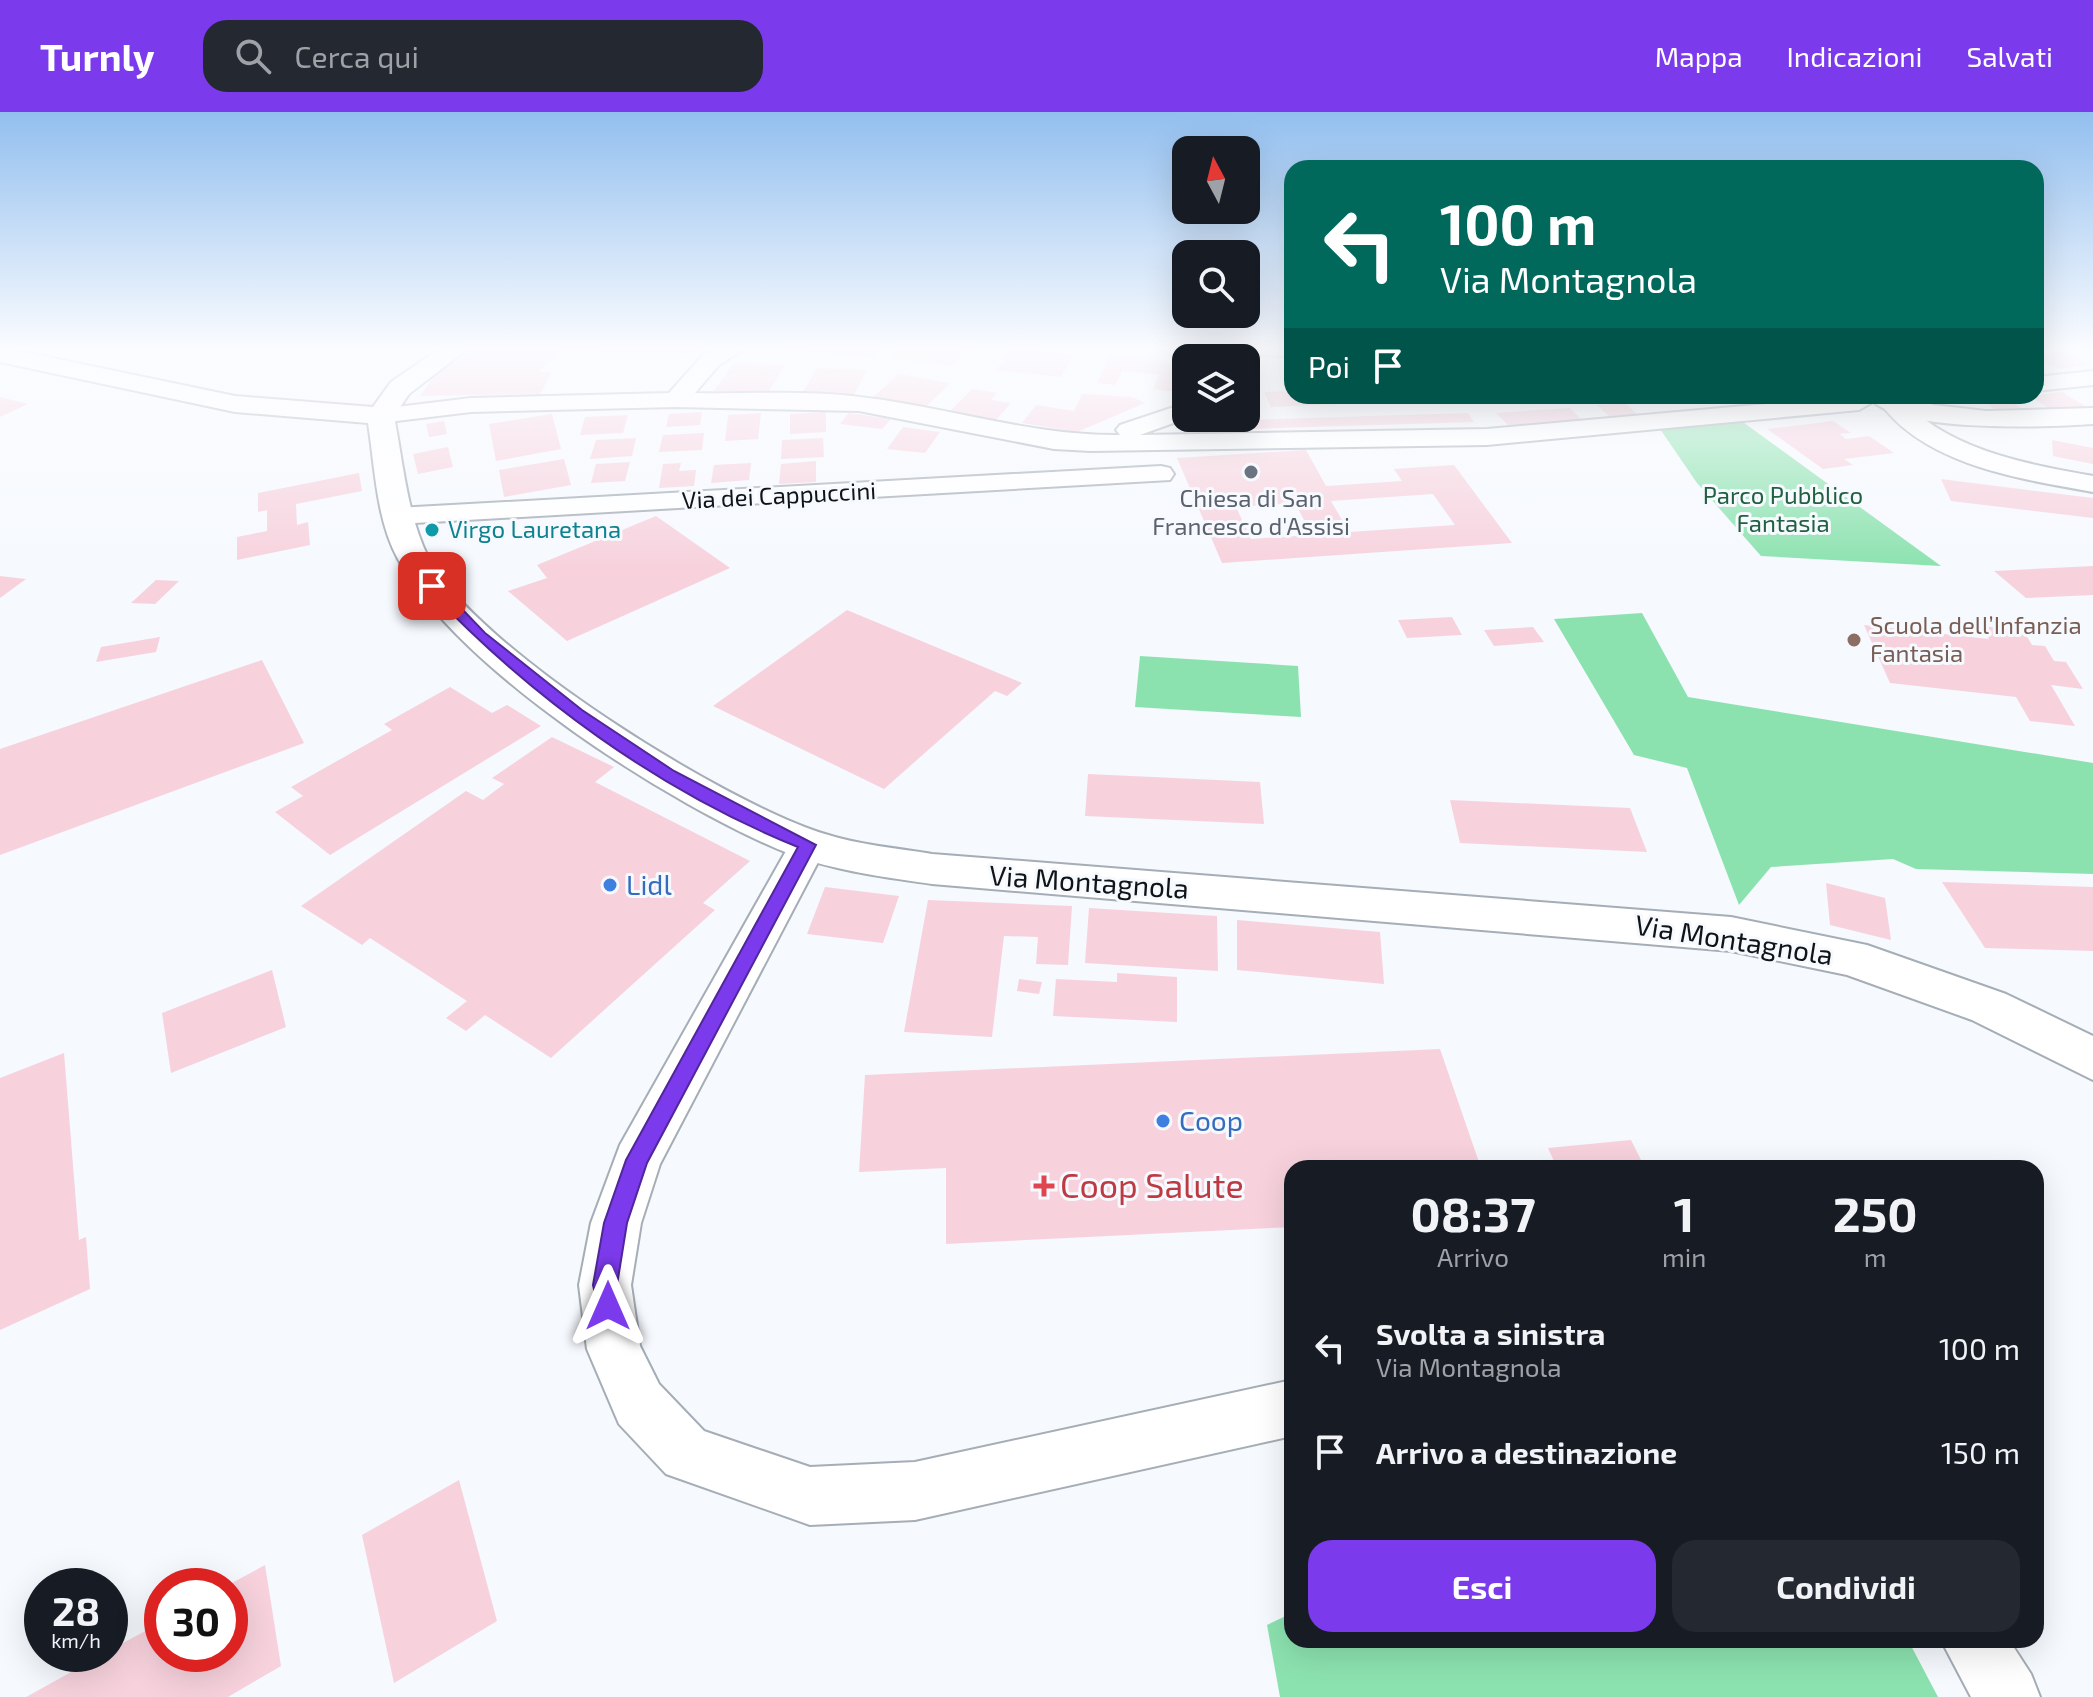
<!DOCTYPE html>
<html lang="it">
<head>
<meta charset="utf-8">
<style>
  :root { --surface:#171b24; --page:#242831; --text:#f1f3f6; --muted:#9ea1a6; --accent:#7c3aed }
  body { margin:0; font-family:"Exo 2",sans-serif; background:var(--page); color:var(--text); height:100vh; display:flex; flex-direction:column; font-size:30px; white-space:nowrap }
  * { box-sizing:border-box; margin:0 }
  p { font-size:26px; color:var(--muted) }
  .icon { flex:none; width:44px; height:44px; fill:none; stroke:currentColor; stroke-width:2; stroke-linecap:round; stroke-linejoin:round }
  .map { position:relative; flex:1; overflow:hidden }
  .details { position:absolute; left:1284px; top:1048px; width:760px; height:488px; display:flex; flex-direction:column; background:var(--surface); border-radius:24px; box-shadow:0 8px 32px #0002 }
  .details>* { flex:none }
  .hud { position:absolute; left:1284px; top:48px; width:760px; height:244px; border-radius:24px; box-shadow:0 8px 32px #0002; background:#00695c; color:#fff; overflow:hidden }
  .needle { width:52px; rotate:353deg }
  .fabs { position:absolute; left:1172px; top:24px; display:grid; gap:16px }
  .fabs a { display:grid; place-items:center; width:88px; height:88px; border-radius:16px; background:var(--surface); box-shadow:0 8px 32px #0002; font-size:40px }
  .speed { position:absolute; left:24px; top:1456px; display:flex; gap:16px; font-size:40px; font-weight:700; text-align:center }
  .speed>* { display:grid; place-content:center; width:104px; height:104px; border-radius:50%; background:var(--surface); box-shadow:0 8px 32px #0002; line-height:1 }
  .speed small { font-size:20px; font-weight:400 }
  .speed .limit { border:12px solid #d22; background:#fff; color:#111 }
  .pin { position:absolute; display:grid; place-items:center; width:68px; height:68px; color:#fff; margin:-34px; border-radius:16px; box-shadow:0 4px 12px #0006 }
  .me { position:absolute; width:88px; margin:-44px; rotate:0deg; stroke-linejoin:round; filter:drop-shadow(0 0 6px #0008) }
  .turn { display:flex; align-items:center; gap:28px; height:168px; padding:0 24px; font-size:36px }
  .turn .icon { width:104px; height:104px; stroke-width:2.5 }
  .turn b { display:block; font-size:56px; line-height:68px }
  .then { display:flex; align-items:center; height:76px; padding:0 24px; background:#0003; gap:16px; font-size:30px }
  .eta { display:flex; justify-content:space-evenly; align-items:center; height:136px; text-align:center }
  .eta b { font-size:48px; font-weight:700; line-height:56px }
  .action { display:flex; gap:16px; margin-top:auto; padding:16px 24px }
  .action a { flex:1; height:92px; border-radius:24px; background:var(--accent); color:#fff; font-size:32px; font-weight:700; line-height:92px; text-align:center }
  .action a+a { background:var(--page); color:var(--text) }
  ul { padding:0; list-style:none }
  li { display:flex; align-items:center; gap:24px; height:104px; padding:0 24px }
  li div { flex:1 }
  li b { display:block; font-size:30px }
  li em { font-style:normal }
  header { display:flex; align-items:center; gap:48px; box-sizing:border-box; height:112px; padding:0 40px; background:var(--accent); color:#fff }
  header strong { font-size:38px }
  nav { display:flex; gap:44px; margin-inline-start:auto; font-size:28px }
  .search { width:560px; height:72px; background:var(--page); display:flex; align-items:center; gap:20px; box-sizing:border-box; padding:0 28px; border-radius:24px; color:var(--muted); font-size:30px }
  .map>svg:first-child { display:block }
</style>
</head>
<body>
<header>
<strong>Turnly</strong>
<div class="search"><svg class="icon" aria-label="search" viewBox="0 0 24 24"><circle cx="10" cy="10" r="6"/><path d="M15 15l6 6"/></svg>Cerca qui</div>
<nav><a>Mappa</a><a>Indicazioni</a><a>Salvati</a></nav>
</header>
<div class="map">
<svg width="2093" height="1585" viewBox="0 0 2093 1585">
  <rect width="100%" height="100%" fill="#f6f9fe"/>
  <g fill="#8ce2af">
    <polygon points="1740,308 1941,454 1761,444 1697,371 1658,314"/>
    <polygon points="1642,501 1688,585 2093,651 2093,762 1916,757 1893,747 1771,755 1739,793 1687,656 1634,643 1554,507"/>
    <polygon points="1140,544 1298,554 1301,605 1135,595"/>
    <polygon points="1292,1501 1292,1528 1908,1528 1938,1585 1280,1585 1267,1513"/>
  </g>
  <g fill="#f7d2dd" fill-rule="evenodd">
    <polygon points="480,235 570,235 540,257 539,260 552,260 540,282 420,284 436,262"/>
    <polygon points="582,235 705,235 690,242 577,239"/>
    <polygon points="798,235 882,235 873,246 795,238"/>
    <polygon points="900,235 967,235 953,254 891,246"/>
    <polygon points="1011,236 1073,243 1061,265 997,258"/>
    <polygon points="2064,239 2091,253 2058,257 2036,245"/>
    <polygon points="1111,243 1186,251 1185,281 1153,277 1159,263 1122,259 1115,273 1097,271"/>
    <polygon points="734,251 785,253 767,282 714,279"/>
    <polygon points="817,256 867,258 853,285 802,282"/>
    <polygon points="899,262 950,271 924,297 871,287"/>
    <polygon points="972,277 997,281 991,288 1011,291 996,308 950,299"/>
    <polygon points="1292,279 1292,284 1377,284 1381,290 1271,295 1264,280"/>
    <polygon points="2062,280 2088,296 2051,298 2030,284"/>
    <polygon points="1082,282 1132,285 1145,291 1077,320 1022,311 1036,293 1074,299"/>
    <polygon points="1407,284 1446,284 1449,288 1411,290"/>
    <polygon points="1786,284 1842,284 1842,286 1799,292"/>
    <polygon points="1976,284 2004,284 2021,296 1995,297"/>
    <polygon points="0,285 28,292 0,305"/>
    <polygon points="1625,291 1637,302 1609,304 1597,293"/>
    <polygon points="1570,296 1582,308 1508,313 1496,301"/>
    <polygon points="702,300 700,313 666,315 669,302"/>
    <polygon points="826,300 826,320 790,322 790,302"/>
    <polygon points="761,301 758,327 725,329 728,303"/>
    <polygon points="849,301 891,307 882,317 840,312"/>
    <polygon points="1468,301 1474,310 1216,318 1213,309"/>
    <polygon points="552,302 561,337 496,349 489,312"/>
    <polygon points="628,303 623,321 580,323 585,305"/>
    <polygon points="444,309 447,322 429,325 426,312"/>
    <polygon points="1833,309 1851,321 1840,322 1846,327 1869,324 1894,341 1844,347 1853,353 1823,357 1767,317"/>
    <polygon points="903,315 940,320 925,341 887,337"/>
    <polygon points="704,321 702,338 659,340 663,323"/>
    <polygon points="636,326 632,344 590,347 596,328"/>
    <polygon points="823,326 824,345 781,347 782,328"/>
    <polygon points="2052,328 2093,336 2093,352 2053,344"/>
    <polygon points="448,335 453,355 418,362 413,342"/>
    <path d="M1306,338L1326,374L1402,369L1394,357L1454,353L1512,431L1222,451L1177,346ZM1433,382L1455,413L1349,420L1331,389ZM1295,391L1312,423L1251,427L1236,395Z"/>
    <polygon points="564,347 571,373 504,385 499,358"/>
    <polygon points="816,349 816,370 779,372 781,352"/>
    <polygon points="630,350 625,369 591,371 596,352"/>
    <polygon points="681,351 679,359 696,358 694,374 659,376 663,352"/>
    <polygon points="751,351 749,368 711,371 714,353"/>
    <polygon points="359,361 362,379 296,392 297,413 308,410 310,433 237,448 237,425 267,419 267,398 258,400 258,381"/>
    <polygon points="1941,367 2093,386 2093,406 1951,389"/>
    <polygon points="656,404 730,456 567,529 508,479 547,466 537,453"/>
    <polygon points="2093,454 2093,483 2026,486 1994,459"/>
    <polygon points="0,464 26,467 0,486"/>
    <polygon points="156,468 179,469 155,492 131,491"/>
    <polygon points="847,498 1022,571 1007,584 995,579 884,677 713,594"/>
    <polygon points="1452,505 1462,523 1407,526 1398,508"/>
    <polygon points="1864,513 1989,527 1981,514 2023,518 2032,533 2045,534 2054,549 2066,550 2083,577 2051,573 2075,614 2030,609 2016,585 1890,571"/>
    <polygon points="1533,515 1544,530 1494,534 1484,518"/>
    <polygon points="160,525 156,540 96,550 101,535"/>
    <polygon points="262,548 304,631 0,743 0,637"/>
    <polygon points="450,575 492,601 507,593 541,614 330,743 275,700 303,684 291,675 392,618 384,612"/>
    <polygon points="552,625 614,655 595,670 750,749 703,791 715,798 551,946 485,903 466,919 446,906 467,889 370,826 362,833 301,794 466,679 483,688 504,672 492,666"/>
    <polygon points="1088,662 1260,670 1264,712 1085,704"/>
    <polygon points="1450,688 1630,696 1647,740 1460,731"/>
    <polygon points="1942,770 2093,775 2093,839 1985,836"/>
    <polygon points="1826,771 1885,786 1891,828 1830,813"/>
    <polygon points="825,775 899,784 883,831 807,822"/>
    <polygon points="928,788 1072,794 1068,853 1036,852 1038,825 1004,824 992,925 904,920"/>
    <polygon points="1089,796 1217,804 1218,859 1085,851"/>
    <polygon points="1237,808 1380,820 1384,872 1237,858"/>
    <polygon points="272,858 286,915 171,961 162,901"/>
    <polygon points="1117,861 1177,865 1177,910 1053,904 1056,867 1117,870"/>
    <polygon points="1019,867 1042,870 1039,882 1017,879"/>
    <polygon points="1440,937 1481,1056 1292,1056 1292,1115 946,1132 946,1056 859,1060 865,963"/>
    <polygon points="64,941 79,1128 86,1125 90,1177 0,1218 0,966"/>
    <polygon points="1631,1028 1645,1056 1557,1056 1548,1036"/>
    <polygon points="459,1368 497,1509 394,1571 362,1423"/>
    <polygon points="265,1453 281,1554 228,1585 26,1585 104,1542 110,1542 110,1538 162,1510 162,1542 230,1542 230,1472"/>
  </g>
  <g fill="none" stroke-linecap="round" stroke-linejoin="round">
    <g stroke="#a5adb6" stroke-width="4">
      <g id="street">
        <path d="M720,235H747L719,253L695,281C749,282 806,278 860,285C948,295 1031,324 1120,323L1116,318L1120,313L1186,291L1187,306L1140,323L1487,317L1856,284L1868,286L1871,291L1859,298L1487,333L1091,339L1054,337L859,299L676,295L471,300L380,311L368,304L380,297L471,286L669,281L703,243Z"/>
        <polygon points="1228,235 1292,235 1292,244 1239,242"/>
        <polygon points="2093,259 2093,273 2036,279 2036,265"/>
        <path d="M1881,284H1900C1945,338 2027,352 2093,364V380C2021,367 1922,353 1878,288Z"/>
        <polygon points="1161,354 1170,356 1174,362 1170,368 397,412 387,410 383,404 387,398 397,396"/>
        <polygon points="808,719 821,723 827,733 660,1052 641,1111 631,1173 640,1234 659,1272 704,1319 810,1355 915,1350 1292,1268 1292,1324 915,1408 810,1413 666,1362 619,1312 587,1237 579,1173 591,1111 620,1033 795,723"/>
        <polygon points="1941,1528 2009,1528 2031,1562 2040,1585 1971,1585"/>
      </g>
    </g>
    <g stroke="#a5adb6" stroke-width="4">
      <g id="secondary">
        <path d="M0,235L235,284L373,295L391,270L442,235H470L409,282L394,304C403,350 407,402 428,445C475,536 726,692 825,722C859,733 897,736 932,742L1731,805L1867,833L2006,882L2093,924V968L1972,908L1847,863L1731,839L932,772C884,765 835,759 790,742C674,696 456,557 398,447C376,407 375,355 368,311L235,300L0,250Z"/>
        <path d="M1868,284H1905L1934,293L1986,299L2093,296V312C2049,315 1894,322 1868,284Z"/>
      </g>
    </g>
    <use href="#street" fill="#fff" fill-rule="evenodd"/>
    <use href="#secondary" fill="#fff" fill-rule="evenodd"/>
  </g>
  <linearGradient id="sky" x2="0" y2="1"><stop stop-color="#92bfef"/><stop offset="0.52" stop-color="#fbfcff"/><stop offset="1" stop-color="#fbfcff" stop-opacity="0"/></linearGradient>
  <rect width="2093" height="456" fill="url(#sky)"/>
  <path fill="#7c3aed" stroke="#51269a" stroke-width="2" d="M427,471H437L485,521L582,598L674,659L816,733L647,1051L627,1111L617,1173L620,1194L616,1202L608,1206L600,1202L593,1173L604,1111L626,1048L798,735C659,679 530,585 427,476Z"/>
  <circle fill="#6b7280" stroke="#f6f9fe" stroke-width="3" cx="1251" cy="360" r="8"/>
  <circle fill="#0f9aa8" stroke="#f6f9fe" stroke-width="3" cx="432" cy="418" r="8"/>
  <circle fill="#8d6e63" stroke="#f6f9fe" stroke-width="3" cx="1854" cy="528" r="8"/>
  <g fill="#3f7fe0" stroke="#f6f9fe" stroke-width="3">
    <circle cx="610" cy="773" r="8"/>
    <circle cx="1163" cy="1009" r="8"/>
  </g>
  <path fill="#e0444e" stroke="#f6f9fe" stroke-width="3" d="M1040 1062h8v8h8v8h-8v8h-8v-8h-8v-8h8z"/>
  <g text-anchor="middle" stroke-width="6" stroke-linejoin="round" paint-order="stroke">
    <g font-size="24" fill="#111417" stroke="#f6f9fe">
      <text transform="translate(779 384) rotate(-3)" y="8">Via dei Cappuccini</text>
    </g>
    <g font-size="24" fill="#226140" stroke="#f6f9fe">
      <text x="1783" y="392">Parco Pubblico<tspan x="1783" dy="28">Fantasia</tspan></text>
    </g>
    <g font-size="24" fill="#5b616d" stroke="#f6f9fe">
      <text x="1251" y="395">Chiesa di San<tspan x="1251" dy="28">Francesco d'Assisi</tspan></text>
    </g>
    <g font-size="24" fill="#0d838f" stroke="#f6f9fe" text-anchor="start">
      <text x="448" y="426">Virgo Lauretana</text>
    </g>
    <g font-size="24" fill="#785e54" stroke="#f6f9fe" text-anchor="start">
      <text x="1870" y="522">Scuola dell’Infanzia<tspan x="1870" dy="28">Fantasia</tspan></text>
    </g>
    <g font-size="28" fill="#111417" stroke="#f6f9fe">
      <text transform="translate(1089 770) rotate(4)" y="10">Via Montagnola</text>
      <text transform="translate(1734 828) rotate(9)" y="10">Via Montagnola</text>
    </g>
    <g font-size="28" fill="#366cbe" stroke="#f6f9fe" text-anchor="start">
      <text x="626" y="783">Lidl</text>
      <text x="1179" y="1019">Coop</text>
    </g>
    <g font-size="34" fill="#be3a42" stroke="#f6f9fe" text-anchor="start">
      <text x="1060" y="1086">Coop Salute</text>
    </g>
  </g>
</svg>
<div class="fabs">
<a><svg class="needle" viewBox="-14 -14 28 28"><path d="M0-13l5 13h-10z" fill="#e53935"/><path d="M0 13l5-13h-10z" fill="#9ea1a6"/></svg></a>
<a><svg class="icon" aria-label="search" viewBox="0 0 24 24"><circle cx="10" cy="10" r="6"/><path d="M15 15l6 6"/></svg></a>
<a><svg class="icon" aria-label="layers" viewBox="0 0 24 24"><path d="M12 4l9 5-9 5-9-5zM3 14l9 5 9-5"/></svg></a>
</div>
<div class="speed"><div>28<small>km/h</small></div><div class="limit">30</div></div>
<div class="pin" style="left:432px;top:474px;background:#d93025"><svg class="icon" aria-label="arrive" viewBox="0 0 24 24"><path d="M6 21V4h12l-3 4 3 4H6"/></svg></div>
<svg class="me" style="left:608px;top:1194px" viewBox="-20 -20 40 40"><path d="M0-17L14 15 0 8-14 15z" fill="#7c3aed" stroke="#fff" stroke-width="4"/></svg>
<div class="hud">
<div class="turn"><svg class="icon" aria-label="left" viewBox="0 0 24 24"><path d="M17 20v-9H6M10 6l-5 5 5 5"/></svg><div><b>100 m</b>Via Montagnola</div></div>
<div class="then">Poi<svg class="icon" aria-label="arrive" viewBox="0 0 24 24"><path d="M6 21V4h12l-3 4 3 4H6"/></svg></div>
</div>
<section class="details">
<div class="eta">
<div><b>08:37</b><p>Arrivo</p></div>
<div><b>1</b><p>min</p></div>
<div><b>250</b><p>m</p></div>
</div>
<ul>
<li><svg class="icon" aria-label="left" viewBox="0 0 24 24"><path d="M17 20v-9H6M10 6l-5 5 5 5"/></svg><div><b>Svolta a sinistra</b><p>Via Montagnola</p></div><em>100 m</em></li>
<li><svg class="icon" aria-label="arrive" viewBox="0 0 24 24"><path d="M6 21V4h12l-3 4 3 4H6"/></svg><div><b>Arrivo a destinazione</b></div><em>150 m</em></li>
</ul>
<div class="action"><a>Esci</a><a>Condividi</a></div>
</section>
</div>
</body>
</html>
